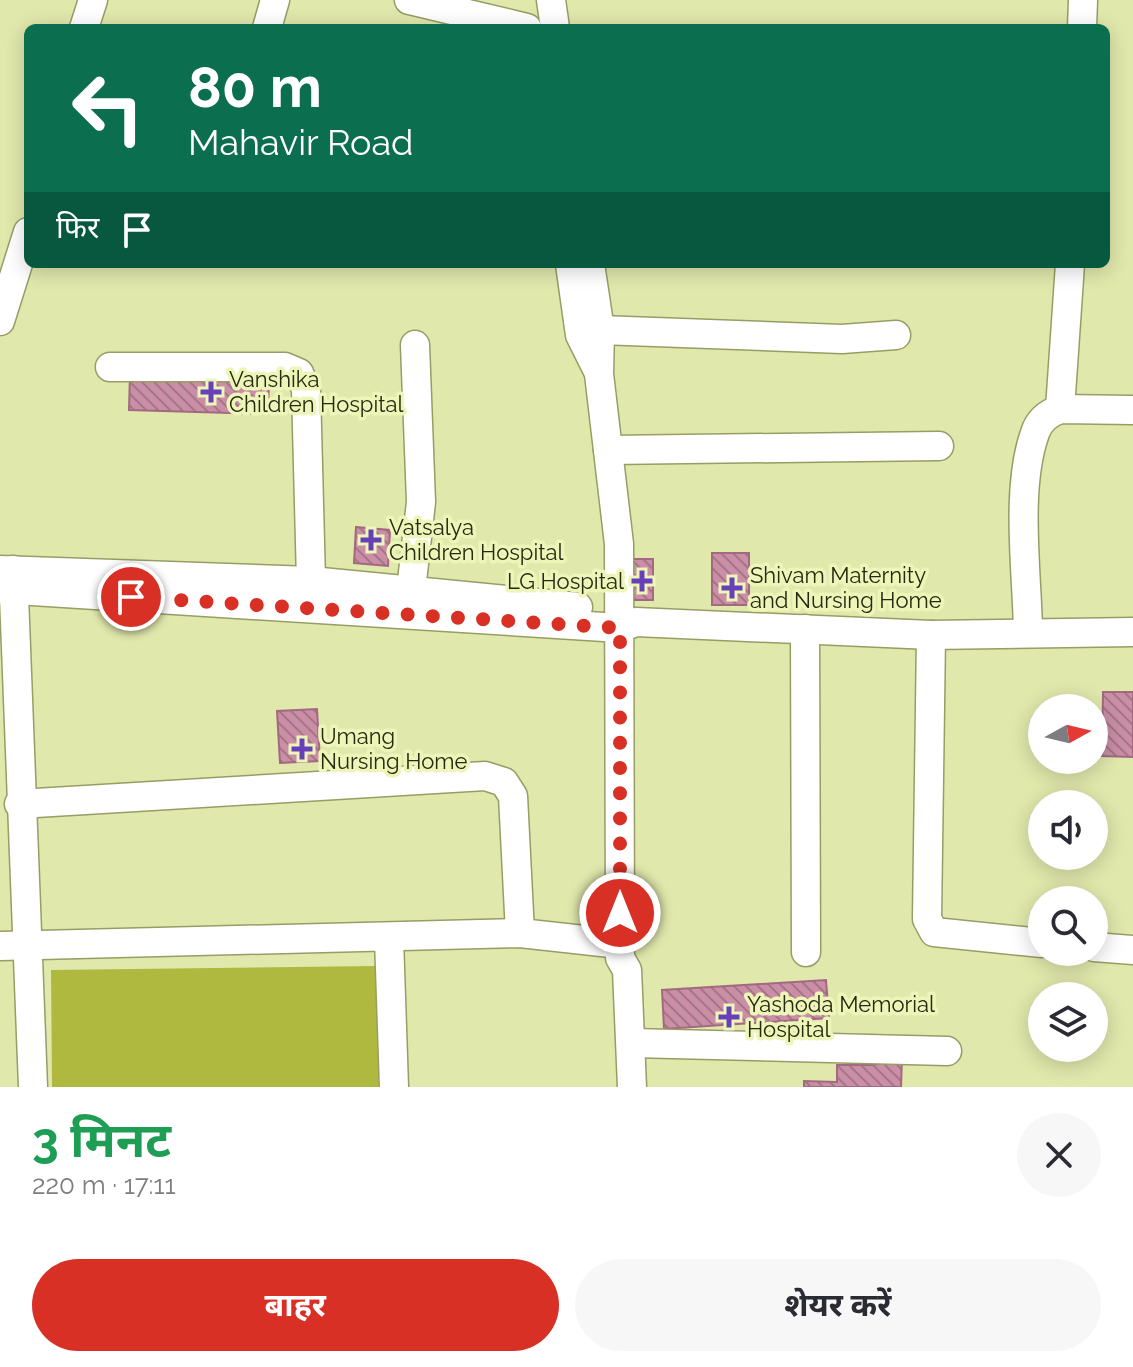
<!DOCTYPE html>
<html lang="hi">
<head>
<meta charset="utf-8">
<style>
  :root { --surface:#fff; --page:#f7f7f7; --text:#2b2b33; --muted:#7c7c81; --accent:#d93025 }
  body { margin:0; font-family:Raleway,"Noto Sans Devanagari",sans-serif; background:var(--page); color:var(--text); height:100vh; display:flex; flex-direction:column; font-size:30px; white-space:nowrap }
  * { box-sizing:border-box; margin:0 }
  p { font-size:26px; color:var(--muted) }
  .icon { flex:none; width:44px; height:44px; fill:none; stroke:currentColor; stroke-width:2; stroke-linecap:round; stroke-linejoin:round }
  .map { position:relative; height:1087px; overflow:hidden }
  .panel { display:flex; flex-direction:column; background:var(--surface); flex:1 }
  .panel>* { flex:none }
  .banner { position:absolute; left:24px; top:24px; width:1086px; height:244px; border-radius:12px; box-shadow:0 4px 20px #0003; background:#0b6e4f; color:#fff; overflow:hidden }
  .needle { width:52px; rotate:82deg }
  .controls { position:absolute; left:1028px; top:694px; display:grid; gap:16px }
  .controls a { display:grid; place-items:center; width:80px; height:80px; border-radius:50%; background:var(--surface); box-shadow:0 4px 20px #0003; font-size:40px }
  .pin { position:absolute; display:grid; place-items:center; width:68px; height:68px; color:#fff; margin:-34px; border:4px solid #fff; border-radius:50%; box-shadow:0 2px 8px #0007 }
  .me { position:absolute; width:88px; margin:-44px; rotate:0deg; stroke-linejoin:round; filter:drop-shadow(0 0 6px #0008) }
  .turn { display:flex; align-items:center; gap:28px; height:168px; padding:0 32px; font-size:36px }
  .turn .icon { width:104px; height:104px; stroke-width:2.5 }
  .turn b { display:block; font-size:56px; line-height:68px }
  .then { display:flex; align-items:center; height:76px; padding:0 32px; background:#0003; gap:16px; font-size:30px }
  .round { display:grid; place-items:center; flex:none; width:84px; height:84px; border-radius:42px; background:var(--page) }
  .head { display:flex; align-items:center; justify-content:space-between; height:136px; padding:0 32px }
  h1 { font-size:48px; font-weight:700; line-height:60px; color:#1e9e55 }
  .primary-button { display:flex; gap:16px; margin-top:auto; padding:16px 32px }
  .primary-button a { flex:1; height:92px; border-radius:48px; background:var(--accent); color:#fff; font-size:32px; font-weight:700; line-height:92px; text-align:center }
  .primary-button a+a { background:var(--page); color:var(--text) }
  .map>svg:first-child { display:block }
</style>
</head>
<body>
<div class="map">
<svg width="1133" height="1087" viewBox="0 0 1133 1087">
  <defs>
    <pattern id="building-back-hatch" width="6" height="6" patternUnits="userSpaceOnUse" patternTransform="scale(2)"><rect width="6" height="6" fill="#ca8fa7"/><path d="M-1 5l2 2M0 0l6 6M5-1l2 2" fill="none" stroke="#a47587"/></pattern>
  </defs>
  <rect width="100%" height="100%" fill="#e1e8ac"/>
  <polygon fill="#afb83f" points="377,966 379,1087 52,1087 51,970"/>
  <g fill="url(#building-back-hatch)" stroke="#a26981" stroke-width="2">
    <polygon points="130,373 269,377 268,414 129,410"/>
    <polygon points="356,527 390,530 388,566 354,563"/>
    <rect x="712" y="553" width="37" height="52"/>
    <rect x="630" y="559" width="23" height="41"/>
    <polygon points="1103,692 1133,692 1133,757 1102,756"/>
    <polygon points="317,709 320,761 280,763 277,711"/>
    <polygon points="826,980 829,1018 664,1029 662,990"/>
    <polygon points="902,1058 901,1087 804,1087 804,1081 837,1082 837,1065 873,1065"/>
  </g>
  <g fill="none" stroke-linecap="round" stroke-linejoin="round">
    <g stroke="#979d64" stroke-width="31">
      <g id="minor">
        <polyline points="409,0 527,28"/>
        <polyline points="551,0 555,28"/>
        <polyline points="84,28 93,0"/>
        <polyline points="267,28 275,0"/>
        <polyline points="1082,28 1083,0"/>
        <polyline points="570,264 580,335 597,369"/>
        <polyline points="590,264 600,330 599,374 619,544 620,944 620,958 627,970 632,1087"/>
        <polyline points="0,321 28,232"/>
        <polyline points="600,330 842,339 896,335"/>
        <polyline points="110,367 285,367 299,373 306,389 311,581 308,600"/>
        <polyline points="1060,409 1070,264"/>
        <polyline points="608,450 939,446"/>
        <polyline points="0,570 311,581 578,607"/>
        <polyline points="13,570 33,1087"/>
        <polyline points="0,589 620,628 636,622 931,635 1133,632"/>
        <polyline points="411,590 421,502 415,345"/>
        <polyline points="805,629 806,952"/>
        <path d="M1028,631C1027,572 1015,489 1035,433C1039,420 1049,413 1060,409L1133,410"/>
        <polyline points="931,635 927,919 934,932 1042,943"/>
        <polyline points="19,804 485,776 504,782 513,796 520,933"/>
        <polyline points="389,938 394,1087"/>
        <polyline points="0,946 520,933 620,944"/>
        <polyline points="1094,947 1133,950"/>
        <polyline points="632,1043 947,1051"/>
      </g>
    </g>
    <use href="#minor" stroke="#fff" stroke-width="28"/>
  </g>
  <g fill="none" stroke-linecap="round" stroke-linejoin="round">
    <polyline stroke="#d93025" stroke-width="14" stroke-dasharray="0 25.2" points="131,597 620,628 620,913"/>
  </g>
  <g fill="#6740b9" stroke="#eef5b9" stroke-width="3">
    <path d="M207 380h8v8h8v8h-8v8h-8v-8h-8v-8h8z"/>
    <path d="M367 528h8v8h8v8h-8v8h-8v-8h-8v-8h8z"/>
    <path d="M638 569h8v8h8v8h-8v8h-8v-8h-8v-8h8z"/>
    <path d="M728 576h8v8h8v8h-8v8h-8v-8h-8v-8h8z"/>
    <path d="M298 737h8v8h8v8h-8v8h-8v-8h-8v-8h8z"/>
    <path d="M725 1005h8v8h8v8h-8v8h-8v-8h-8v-8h8z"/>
  </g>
  <g text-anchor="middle" stroke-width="7" stroke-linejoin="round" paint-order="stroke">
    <g font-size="22" fill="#272911" stroke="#eef5b9" text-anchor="start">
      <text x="229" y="387">Vanshika<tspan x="229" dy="25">Children Hospital</tspan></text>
      <text x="389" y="535">Vatsalya<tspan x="389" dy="25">Children Hospital</tspan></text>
      <text x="750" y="583">Shivam Maternity<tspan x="750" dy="25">and Nursing Home</tspan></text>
      <text x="624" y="589" text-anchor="end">LG Hospital</text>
      <text x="320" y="744">Umang<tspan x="320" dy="25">Nursing Home</tspan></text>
      <text x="747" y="1012">Yashoda Memorial<tspan x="747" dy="25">Hospital</tspan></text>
    </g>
  </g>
</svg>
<div class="controls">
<a><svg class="needle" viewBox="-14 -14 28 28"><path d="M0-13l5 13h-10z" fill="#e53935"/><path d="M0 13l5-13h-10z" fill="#7c7c81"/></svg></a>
<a><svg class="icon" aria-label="sound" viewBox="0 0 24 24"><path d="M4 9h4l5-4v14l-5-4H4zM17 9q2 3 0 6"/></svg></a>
<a><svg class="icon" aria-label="search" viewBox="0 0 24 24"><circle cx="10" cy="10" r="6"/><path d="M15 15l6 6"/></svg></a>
<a><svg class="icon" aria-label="layers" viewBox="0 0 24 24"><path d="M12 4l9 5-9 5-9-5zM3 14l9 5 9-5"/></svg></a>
</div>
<div class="pin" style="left:131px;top:597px;background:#d93025"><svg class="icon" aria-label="arrive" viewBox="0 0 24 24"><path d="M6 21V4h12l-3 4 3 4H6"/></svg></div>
<svg class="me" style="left:620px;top:913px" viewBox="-20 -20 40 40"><circle r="17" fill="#d93025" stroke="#fff" stroke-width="3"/><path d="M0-11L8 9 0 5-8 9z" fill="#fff"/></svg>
<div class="banner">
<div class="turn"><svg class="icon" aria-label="left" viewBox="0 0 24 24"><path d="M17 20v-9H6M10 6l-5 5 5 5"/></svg><div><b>80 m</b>Mahavir Road</div></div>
<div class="then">फिर<svg class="icon" aria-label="arrive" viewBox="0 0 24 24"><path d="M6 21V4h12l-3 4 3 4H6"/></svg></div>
</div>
</div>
<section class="panel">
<div class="head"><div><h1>3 मिनट</h1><p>220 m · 17:11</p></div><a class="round"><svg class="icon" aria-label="close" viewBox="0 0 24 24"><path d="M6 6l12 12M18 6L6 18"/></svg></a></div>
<div class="primary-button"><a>बाहर</a><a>शेयर करें</a></div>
</section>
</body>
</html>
